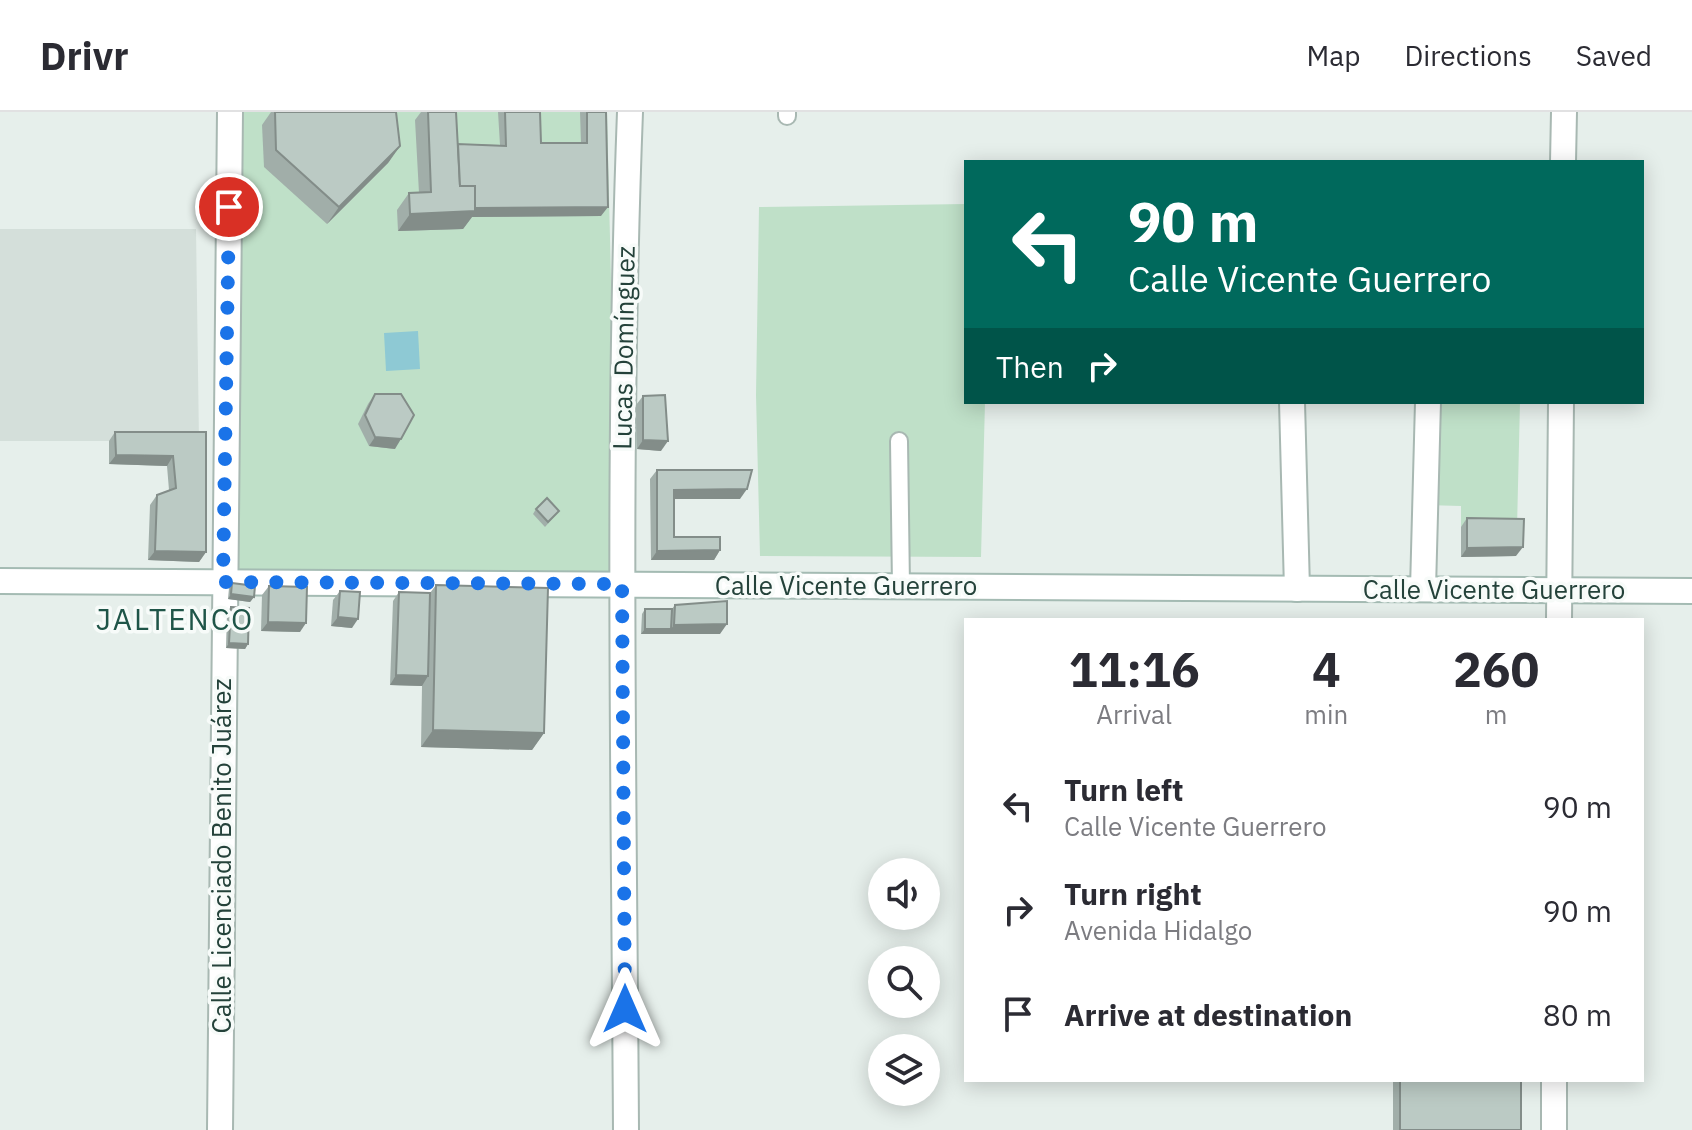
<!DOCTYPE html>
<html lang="en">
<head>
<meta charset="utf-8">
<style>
  :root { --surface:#fff; --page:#f2f2f3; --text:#2b2b33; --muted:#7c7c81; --line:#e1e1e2 }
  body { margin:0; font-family:"IBM Plex Sans",sans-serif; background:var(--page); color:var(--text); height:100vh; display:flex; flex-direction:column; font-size:30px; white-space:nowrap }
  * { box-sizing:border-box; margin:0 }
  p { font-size:26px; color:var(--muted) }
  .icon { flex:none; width:44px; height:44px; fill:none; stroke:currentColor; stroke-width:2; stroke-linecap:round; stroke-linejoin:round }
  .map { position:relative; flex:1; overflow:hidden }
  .details { position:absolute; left:964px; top:506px; width:680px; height:464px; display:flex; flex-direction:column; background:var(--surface); border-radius:0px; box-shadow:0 4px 20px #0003 }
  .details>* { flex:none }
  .guide { position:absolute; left:964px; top:48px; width:680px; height:244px; border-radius:0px; box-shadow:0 4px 20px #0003; background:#00695c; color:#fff; overflow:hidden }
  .tools { position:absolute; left:868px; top:746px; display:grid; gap:16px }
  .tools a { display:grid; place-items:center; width:72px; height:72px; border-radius:50%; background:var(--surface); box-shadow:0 4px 20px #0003; font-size:40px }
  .pin { position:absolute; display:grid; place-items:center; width:68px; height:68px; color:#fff; margin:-34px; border:4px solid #fff; border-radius:50%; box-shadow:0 2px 8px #0007 }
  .me { position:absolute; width:88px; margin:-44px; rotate:0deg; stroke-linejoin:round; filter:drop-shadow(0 0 6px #0008) }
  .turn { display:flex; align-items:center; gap:28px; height:168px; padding:0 32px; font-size:36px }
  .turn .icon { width:104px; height:104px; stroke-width:2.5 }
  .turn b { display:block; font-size:56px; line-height:68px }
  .then { display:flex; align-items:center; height:76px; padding:0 32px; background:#0003; gap:16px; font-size:30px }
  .eta { display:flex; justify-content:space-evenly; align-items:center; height:136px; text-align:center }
  .eta b { font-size:48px; font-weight:800; line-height:56px }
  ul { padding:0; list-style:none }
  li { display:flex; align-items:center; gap:24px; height:104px; padding:0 32px }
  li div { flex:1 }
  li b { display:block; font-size:30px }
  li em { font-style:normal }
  header { display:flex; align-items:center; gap:48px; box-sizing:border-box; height:112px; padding:0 40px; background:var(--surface); border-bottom:2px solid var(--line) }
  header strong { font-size:38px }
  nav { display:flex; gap:44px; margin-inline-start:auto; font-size:28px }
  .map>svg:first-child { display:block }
</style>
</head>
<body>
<header>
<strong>Drivr</strong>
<nav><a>Map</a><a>Directions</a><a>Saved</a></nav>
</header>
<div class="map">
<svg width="1692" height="1018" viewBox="0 0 1692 1018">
  <rect width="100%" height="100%" fill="#e6efeb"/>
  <polygon fill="#d4dfda" points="0,117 196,117 199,329 0,329"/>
  <g fill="#bfe0c8">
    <polygon points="231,0 607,0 618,463 230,458"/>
    <polygon points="966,92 966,290 985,290 981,445 760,444 756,283 759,95"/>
    <polygon points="1428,290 1520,290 1517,416 1461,415 1461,394 1425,393"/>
  </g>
  <polygon fill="#8ec9d4" points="418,219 420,257 386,259 384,221"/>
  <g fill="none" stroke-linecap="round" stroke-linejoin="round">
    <g stroke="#a8b8b2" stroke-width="20">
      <g id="lane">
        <polyline points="787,0 787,4"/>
        <polyline points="899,329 901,474"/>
      </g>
    </g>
    <g stroke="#a8b8b2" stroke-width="28">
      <g id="street">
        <polyline points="1563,50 1564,0"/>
        <polyline points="1292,290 1297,477"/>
        <polyline points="1423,477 1428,290"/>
        <polyline points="1559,508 1561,290"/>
        <polyline points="220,1018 230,0"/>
        <path d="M626,1018C624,679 617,339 630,0"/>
        <polyline points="1554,1018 1554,968"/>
      </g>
    </g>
    <g stroke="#a4bbb3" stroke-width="28">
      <polyline id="secondary" points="0,469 1692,479"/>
    </g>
    <use href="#lane" stroke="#fff" stroke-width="16"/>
    <use href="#street" stroke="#fff" stroke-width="24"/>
    <use href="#secondary" stroke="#fff" stroke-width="24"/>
  </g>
  <g fill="#a1aea9">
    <polygon points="271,0 396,0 400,34 388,51 327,112 264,55 262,13"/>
    <polygon points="421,0 456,0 458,32 500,33 498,0 540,0 541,31 581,31 580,0 606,0 601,104 472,105 463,117 398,119 397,98 409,81 419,81 415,8"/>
    <polygon points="375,282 395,337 369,334 358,312 368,292"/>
    <polygon points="643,284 661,339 637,337 636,293"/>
    <polygon points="115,320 206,320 206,440 199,450 148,448 150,393 157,383 169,378 167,354 109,352 109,329"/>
    <polygon points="657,358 740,387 674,387 674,425 720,438 714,448 651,448 650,367"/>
    <polygon points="536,397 559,399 545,415 533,402"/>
    <polygon points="1467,406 1516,444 1461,445 1461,415"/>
    <polygon points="232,471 254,485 250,490 228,487 229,476"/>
    <polygon points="436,473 544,621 532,638 421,635 422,574 390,573 393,489 399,480 430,481"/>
    <polygon points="269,474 300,520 261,519 262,483"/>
    <polygon points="340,479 352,516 331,514 333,488"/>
    <polygon points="675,493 720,522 641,522 642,502 645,497 672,497"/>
    <polygon points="231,495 248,532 245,537 226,536 227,500"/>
    <rect x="1393" y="968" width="128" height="50"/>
  </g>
  <g fill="#838d89">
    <polygon points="400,34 388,51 327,112 339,95"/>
    <polygon points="608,95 601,104 472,105 463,117 398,119 410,102 469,96"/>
    <polygon points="375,325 401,327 395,337 369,334"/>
    <polygon points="643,328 668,329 661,339 637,337"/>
    <polygon points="116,343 173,344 167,354 109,352"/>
    <polygon points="747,377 740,387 668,387 674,378"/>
    <polygon points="1523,435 1516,444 1461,445 1467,436"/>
    <polygon points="720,438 714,448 651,448 657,439"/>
    <polygon points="155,439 206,440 199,450 148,448"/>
    <polygon points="231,482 254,485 250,490 228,487"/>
    <polygon points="338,505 358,507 352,516 331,514"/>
    <polygon points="268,510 306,511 300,520 261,519"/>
    <polygon points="727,512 720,522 641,522 645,517 671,517 674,513"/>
    <polygon points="229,531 248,532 245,537 226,536"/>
    <polygon points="396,563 428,564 422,574 390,573"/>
    <polygon points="433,618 544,621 532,638 421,635"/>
  </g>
  <g fill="#bbcac4" stroke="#838d89" stroke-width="2">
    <polygon points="275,0 396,0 400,34 339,95 276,38"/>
    <polygon points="428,0 456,0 460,74 475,74 475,99 410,102 409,81 431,80"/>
    <polygon points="505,0 540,0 541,31 587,31 587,0 606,0 608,95 475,96 475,74 460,74 458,32 506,34"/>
    <polygon points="375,282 401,282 414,303 401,327 375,325 365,303"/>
    <polygon points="665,283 668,329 643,328 643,284"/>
    <polygon points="115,320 206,320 206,440 155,439 157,383 176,376 173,344 116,343"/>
    <polygon points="657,358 752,358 747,377 674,378 674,425 720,425 720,438 657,439"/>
    <polygon points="547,386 559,399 548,410 536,397"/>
    <polygon points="1467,406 1524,407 1523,435 1467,436"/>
    <polygon points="232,471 255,474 254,485 231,482"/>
    <polygon points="436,473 548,476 544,621 433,618"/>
    <polygon points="269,474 307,475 306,511 268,510"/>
    <polygon points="340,479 360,480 358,507 338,505"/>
    <polygon points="399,480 430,481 428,564 396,563"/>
    <polygon points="727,489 727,512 674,513 675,493"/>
    <polygon points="231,495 249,496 248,532 229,531"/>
    <polygon points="645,497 672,497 671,517 645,517"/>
    <rect x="1400" y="968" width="121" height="50"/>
  </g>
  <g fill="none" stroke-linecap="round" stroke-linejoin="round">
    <polyline stroke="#1a73e8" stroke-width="14" stroke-dasharray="0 25.2" points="229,95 223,470 622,472 625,897"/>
  </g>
  <g text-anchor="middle" stroke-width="7" stroke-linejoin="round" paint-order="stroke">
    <g font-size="26" fill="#24423a" stroke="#f7fbf9">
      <text transform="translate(624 236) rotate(-89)" y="9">Lucas Domínguez</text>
      <text x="846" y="483">Calle Vicente Guerrero</text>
      <text x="1494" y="487">Calle Vicente Guerrero</text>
      <text transform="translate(222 744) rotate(-90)" y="9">Calle Licenciado Benito Juárez</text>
    </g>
    <g font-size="30" letter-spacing="2" fill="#1f5548" stroke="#f7fbf9">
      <text x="175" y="518">JALTENCO</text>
    </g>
  </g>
</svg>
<div class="tools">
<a><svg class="icon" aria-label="sound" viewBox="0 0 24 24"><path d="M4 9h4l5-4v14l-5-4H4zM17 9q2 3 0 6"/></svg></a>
<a><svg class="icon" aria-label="search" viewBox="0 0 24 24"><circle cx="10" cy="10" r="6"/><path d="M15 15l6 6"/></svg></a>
<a><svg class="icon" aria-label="layers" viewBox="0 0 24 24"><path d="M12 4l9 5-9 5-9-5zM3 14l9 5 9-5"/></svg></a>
</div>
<div class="pin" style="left:229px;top:95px;background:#d93025"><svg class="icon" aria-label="arrive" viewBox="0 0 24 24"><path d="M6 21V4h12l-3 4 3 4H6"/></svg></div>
<svg class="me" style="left:625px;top:897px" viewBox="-20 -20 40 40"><path d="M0-17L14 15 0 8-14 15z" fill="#1a73e8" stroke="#fff" stroke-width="4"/></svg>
<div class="guide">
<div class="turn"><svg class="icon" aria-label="left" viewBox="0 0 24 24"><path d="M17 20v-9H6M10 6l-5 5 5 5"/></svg><div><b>90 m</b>Calle Vicente Guerrero</div></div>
<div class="then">Then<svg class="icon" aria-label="right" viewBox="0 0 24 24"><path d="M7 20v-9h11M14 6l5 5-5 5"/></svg></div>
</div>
<section class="details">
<div class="eta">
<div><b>11:16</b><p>Arrival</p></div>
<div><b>4</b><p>min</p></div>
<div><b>260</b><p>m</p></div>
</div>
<ul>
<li><svg class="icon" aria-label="left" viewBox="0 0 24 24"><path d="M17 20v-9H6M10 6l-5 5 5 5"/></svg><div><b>Turn left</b><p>Calle Vicente Guerrero</p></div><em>90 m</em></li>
<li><svg class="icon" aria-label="right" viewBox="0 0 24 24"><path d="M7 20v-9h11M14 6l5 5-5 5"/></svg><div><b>Turn right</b><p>Avenida Hidalgo</p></div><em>90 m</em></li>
<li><svg class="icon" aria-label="arrive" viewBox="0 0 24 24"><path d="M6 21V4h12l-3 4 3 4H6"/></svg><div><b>Arrive at destination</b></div><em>80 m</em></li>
</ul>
</section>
</div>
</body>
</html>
